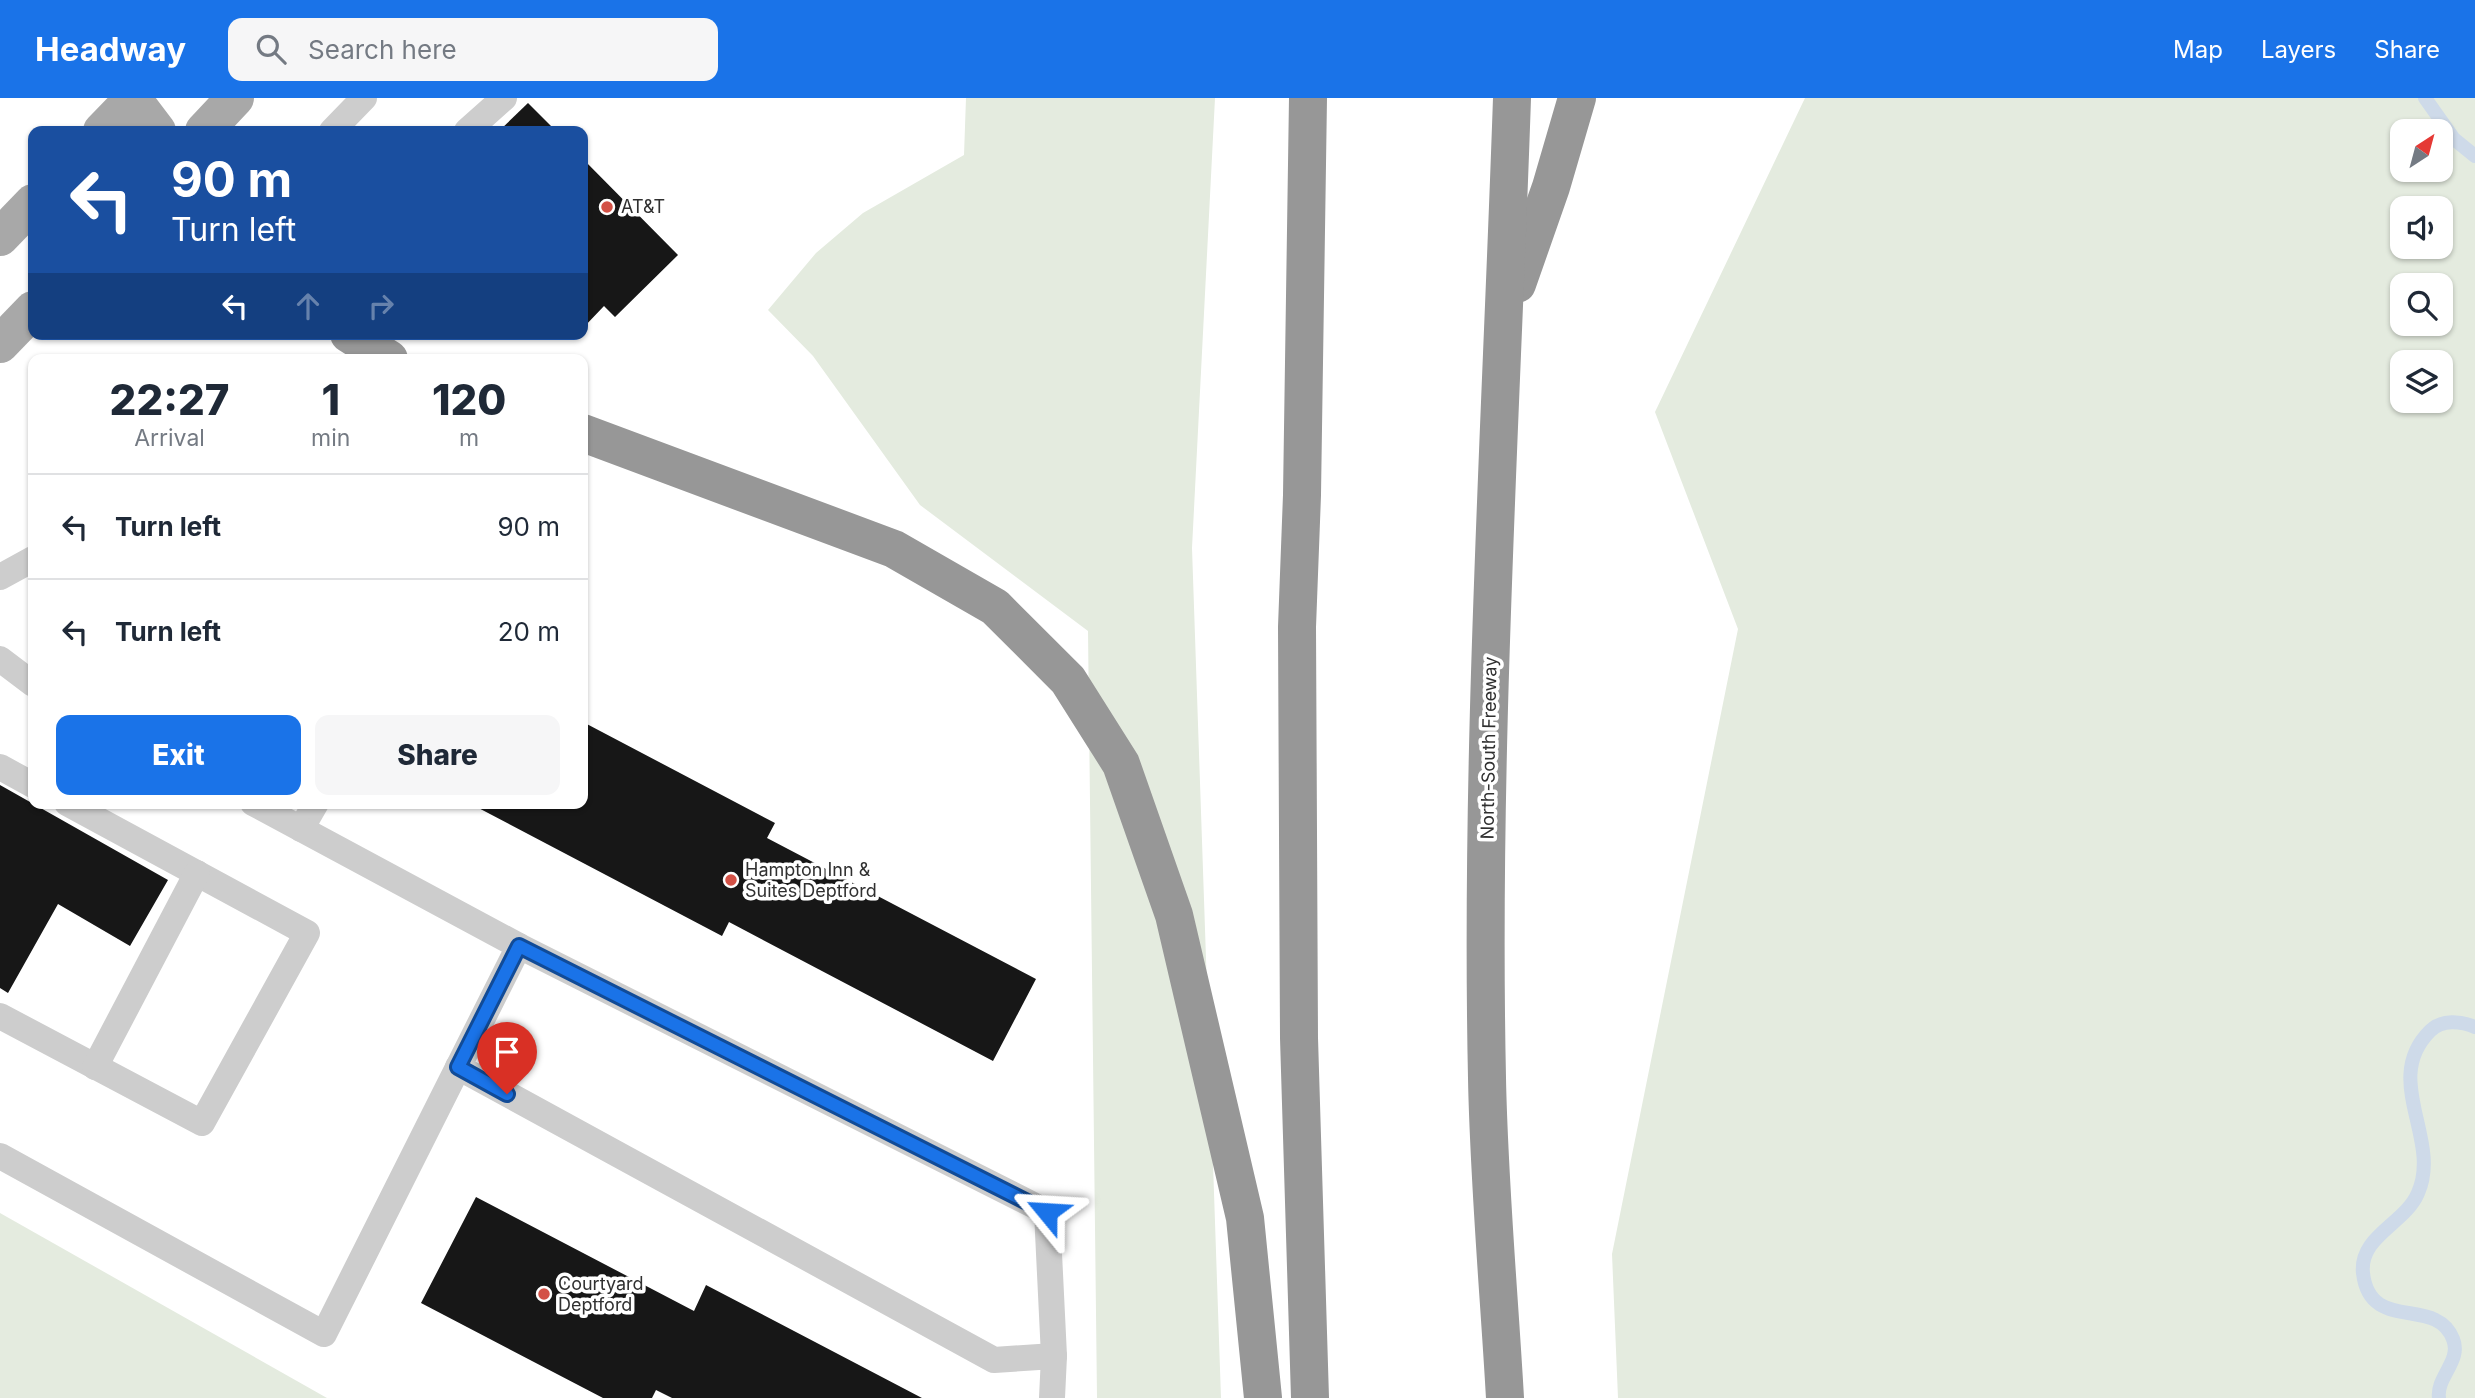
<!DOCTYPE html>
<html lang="en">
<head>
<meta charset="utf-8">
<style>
  :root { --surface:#fff; --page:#f6f6f7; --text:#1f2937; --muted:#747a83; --line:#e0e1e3; --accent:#1a73e8 }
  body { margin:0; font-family:Inter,sans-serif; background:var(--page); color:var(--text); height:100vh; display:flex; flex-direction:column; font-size:26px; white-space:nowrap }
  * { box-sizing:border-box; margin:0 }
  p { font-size:23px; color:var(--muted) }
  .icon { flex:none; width:38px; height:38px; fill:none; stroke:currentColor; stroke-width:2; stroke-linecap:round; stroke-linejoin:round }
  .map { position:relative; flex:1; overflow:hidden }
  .drawer { position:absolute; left:28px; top:256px; width:560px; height:455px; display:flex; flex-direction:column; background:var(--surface); border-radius:14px; box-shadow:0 2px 5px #0004 }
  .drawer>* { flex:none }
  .hud { position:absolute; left:28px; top:28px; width:560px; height:214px; border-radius:14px; box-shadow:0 2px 5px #0004; background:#1a4fa0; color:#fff; overflow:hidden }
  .needle { width:46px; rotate:36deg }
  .controls { position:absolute; left:2390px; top:21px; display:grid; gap:14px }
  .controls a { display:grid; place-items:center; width:63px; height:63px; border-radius:14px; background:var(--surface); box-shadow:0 2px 5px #0004; font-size:35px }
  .pin { position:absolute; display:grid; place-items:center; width:60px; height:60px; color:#fff; margin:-72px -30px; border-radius:50% 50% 50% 0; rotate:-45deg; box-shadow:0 0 7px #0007 }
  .pin .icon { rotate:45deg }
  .me { position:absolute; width:77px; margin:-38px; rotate:297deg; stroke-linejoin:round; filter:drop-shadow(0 0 5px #0008) }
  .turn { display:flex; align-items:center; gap:24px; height:147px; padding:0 28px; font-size:32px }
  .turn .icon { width:91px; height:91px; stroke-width:2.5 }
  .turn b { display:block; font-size:49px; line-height:60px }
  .lanes { display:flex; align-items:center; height:66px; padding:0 28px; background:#0003; justify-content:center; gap:35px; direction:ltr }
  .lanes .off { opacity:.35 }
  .eta { display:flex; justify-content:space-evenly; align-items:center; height:119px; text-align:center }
  .eta b { font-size:42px; font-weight:800; line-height:49px }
  .primary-button { display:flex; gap:14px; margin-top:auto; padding:14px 28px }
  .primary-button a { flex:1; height:80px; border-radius:14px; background:var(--accent); color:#fff; font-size:28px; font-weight:800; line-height:80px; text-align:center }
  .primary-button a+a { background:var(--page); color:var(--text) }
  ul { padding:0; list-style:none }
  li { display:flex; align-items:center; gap:21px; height:105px; padding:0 28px; border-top:2px solid var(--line) }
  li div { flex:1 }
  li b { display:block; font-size:26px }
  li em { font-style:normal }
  header { display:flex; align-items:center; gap:42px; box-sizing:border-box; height:98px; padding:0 35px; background:var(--accent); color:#fff }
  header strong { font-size:33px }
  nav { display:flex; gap:38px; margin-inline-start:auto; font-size:24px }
  .search { width:490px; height:63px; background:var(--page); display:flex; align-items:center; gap:18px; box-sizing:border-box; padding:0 24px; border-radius:14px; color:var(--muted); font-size:26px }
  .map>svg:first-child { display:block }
</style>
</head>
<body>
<header>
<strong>Headway</strong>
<div class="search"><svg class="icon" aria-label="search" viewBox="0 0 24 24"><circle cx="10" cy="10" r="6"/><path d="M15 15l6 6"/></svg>Search here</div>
<nav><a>Map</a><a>Layers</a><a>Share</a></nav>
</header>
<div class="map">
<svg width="2475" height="1300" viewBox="0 0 2475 1300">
  <rect width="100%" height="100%" fill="#fff"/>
  <g fill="#e4ebdf" fill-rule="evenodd">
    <polygon points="966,0 1215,0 1192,450 1221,1300 1097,1300 1088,533 920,407 813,258 768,212 816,155 863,115 964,57"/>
    <path d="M1805,0H2475V1300H1618L1612,1156L1738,531L1655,314ZM2441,33V72H2403V33ZM2441,110V149H2403V110ZM2441,187V226H2403V187ZM2403,264H2441V303H2403Z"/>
    <polygon points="0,1115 327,1300 0,1300"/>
  </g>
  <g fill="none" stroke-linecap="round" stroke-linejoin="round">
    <g stroke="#cedae9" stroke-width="14">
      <polyline points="2425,0 2454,41 2475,58"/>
      <path d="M2439,1300C2436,1279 2462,1263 2453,1241C2436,1197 2370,1236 2363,1175C2359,1138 2405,1126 2418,1095C2442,1041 2381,982 2430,933C2442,921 2461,923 2475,929"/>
    </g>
  </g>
  <g fill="#171717">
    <polygon points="528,5 556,33 499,33"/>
    <polygon points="583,61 678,157 615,219 604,208 583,230"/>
    <polygon points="583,624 775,725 767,740 1036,881 993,963 729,824 722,838 469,705 583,705"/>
    <polygon points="0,687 168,782 130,848 58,806 8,895 0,890"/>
    <polygon points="476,1099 694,1213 706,1187 922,1300 672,1300 656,1292 652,1300 603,1300 421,1205"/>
  </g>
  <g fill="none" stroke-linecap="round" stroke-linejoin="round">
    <g stroke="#cdcdcd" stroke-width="26">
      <polyline points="332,33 364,0"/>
      <polyline points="467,33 504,0"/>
      <polyline points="0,479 33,461"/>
      <polyline points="0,561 33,586"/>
      <polyline points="0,669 33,687"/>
      <polyline points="301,731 316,705"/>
      <polyline points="519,848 1047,1114 1054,1258"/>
      <polyline points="0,918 202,1025 307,835 67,705"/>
      <polyline points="95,969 197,775"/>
      <polyline points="458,969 994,1262 1054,1258 1052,1300"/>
      <polyline points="0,1058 324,1236 519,848 253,705"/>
    </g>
    <g stroke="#a8a8a8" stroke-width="38">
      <polyline points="132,0 157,33"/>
      <polyline points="102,33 134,0"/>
      <polyline points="204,33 235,0"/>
      <polyline points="0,139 33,105"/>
      <polyline points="0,246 33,212"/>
    </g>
    <g stroke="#979797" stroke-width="38">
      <polyline points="1308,0 1302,397 1297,529 1299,940 1310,1300"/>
      <polyline points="1517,186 1551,89 1577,0"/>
      <polyline points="349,236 389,261"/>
      <polyline points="583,335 894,451 995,509 1068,582 1121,666 1174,817 1245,1120 1263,1300"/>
      <path d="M1505,1300C1499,1194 1489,1087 1487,980C1480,653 1501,326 1512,0"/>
    </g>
  </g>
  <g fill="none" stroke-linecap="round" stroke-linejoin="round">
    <g stroke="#114b97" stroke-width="18">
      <polyline id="route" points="507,996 458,969 519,848 1047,1114"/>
    </g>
    <use href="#route" stroke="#1a73e8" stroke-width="12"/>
  </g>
  <g fill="#d35146" stroke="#fff" stroke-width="2.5">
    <circle cx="607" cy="109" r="7"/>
    <circle cx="731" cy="782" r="7"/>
    <circle cx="544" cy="1196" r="7"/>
  </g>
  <g text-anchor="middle" stroke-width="7" stroke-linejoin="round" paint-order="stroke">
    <g font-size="18" fill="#303030" stroke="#fff" text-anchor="start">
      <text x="621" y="115">AT&amp;T</text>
      <text x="745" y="778">Hampton Inn &amp;<tspan x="745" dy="21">Suites Deptford</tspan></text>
      <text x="558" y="1192">Courtyard<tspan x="558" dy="21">Deptford</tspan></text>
    </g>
    <g font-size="18" fill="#303030" stroke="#fff">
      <text transform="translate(1489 650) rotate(-89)" y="6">North-South Freeway</text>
    </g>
  </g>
</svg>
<div class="controls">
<a><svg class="needle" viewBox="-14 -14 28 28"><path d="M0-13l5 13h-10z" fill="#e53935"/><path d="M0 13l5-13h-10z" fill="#747a83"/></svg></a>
<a><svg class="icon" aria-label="sound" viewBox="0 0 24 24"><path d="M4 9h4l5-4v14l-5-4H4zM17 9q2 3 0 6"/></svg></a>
<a><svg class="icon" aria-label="search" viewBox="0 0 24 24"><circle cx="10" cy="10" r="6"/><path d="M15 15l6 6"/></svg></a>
<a><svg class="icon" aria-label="layers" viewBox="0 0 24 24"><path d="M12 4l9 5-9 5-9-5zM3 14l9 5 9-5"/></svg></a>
</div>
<div class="pin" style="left:507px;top:996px;background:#d93025"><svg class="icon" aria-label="arrive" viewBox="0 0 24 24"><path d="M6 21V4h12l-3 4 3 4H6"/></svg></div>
<svg class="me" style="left:1047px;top:1114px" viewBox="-20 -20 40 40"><path d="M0-17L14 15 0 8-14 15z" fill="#1a73e8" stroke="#fff" stroke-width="4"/></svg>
<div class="hud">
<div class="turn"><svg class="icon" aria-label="left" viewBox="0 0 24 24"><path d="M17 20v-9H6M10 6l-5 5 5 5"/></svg><div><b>90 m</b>Turn left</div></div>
<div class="lanes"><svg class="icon" aria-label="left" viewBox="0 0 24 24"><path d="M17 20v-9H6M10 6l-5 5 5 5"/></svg><svg class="icon off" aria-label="ahead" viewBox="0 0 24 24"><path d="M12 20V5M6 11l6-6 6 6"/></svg><svg class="icon off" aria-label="right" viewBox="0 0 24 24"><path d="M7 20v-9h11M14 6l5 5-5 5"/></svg></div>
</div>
<section class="drawer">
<div class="eta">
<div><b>22:27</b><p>Arrival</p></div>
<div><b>1</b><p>min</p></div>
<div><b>120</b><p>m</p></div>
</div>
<ul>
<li><svg class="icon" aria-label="left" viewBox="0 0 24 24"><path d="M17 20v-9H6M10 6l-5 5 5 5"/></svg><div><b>Turn left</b></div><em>90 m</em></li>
<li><svg class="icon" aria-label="left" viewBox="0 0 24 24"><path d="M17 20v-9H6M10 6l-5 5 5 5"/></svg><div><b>Turn left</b></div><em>20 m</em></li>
</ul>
<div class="primary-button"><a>Exit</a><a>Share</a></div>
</section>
</div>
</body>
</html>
